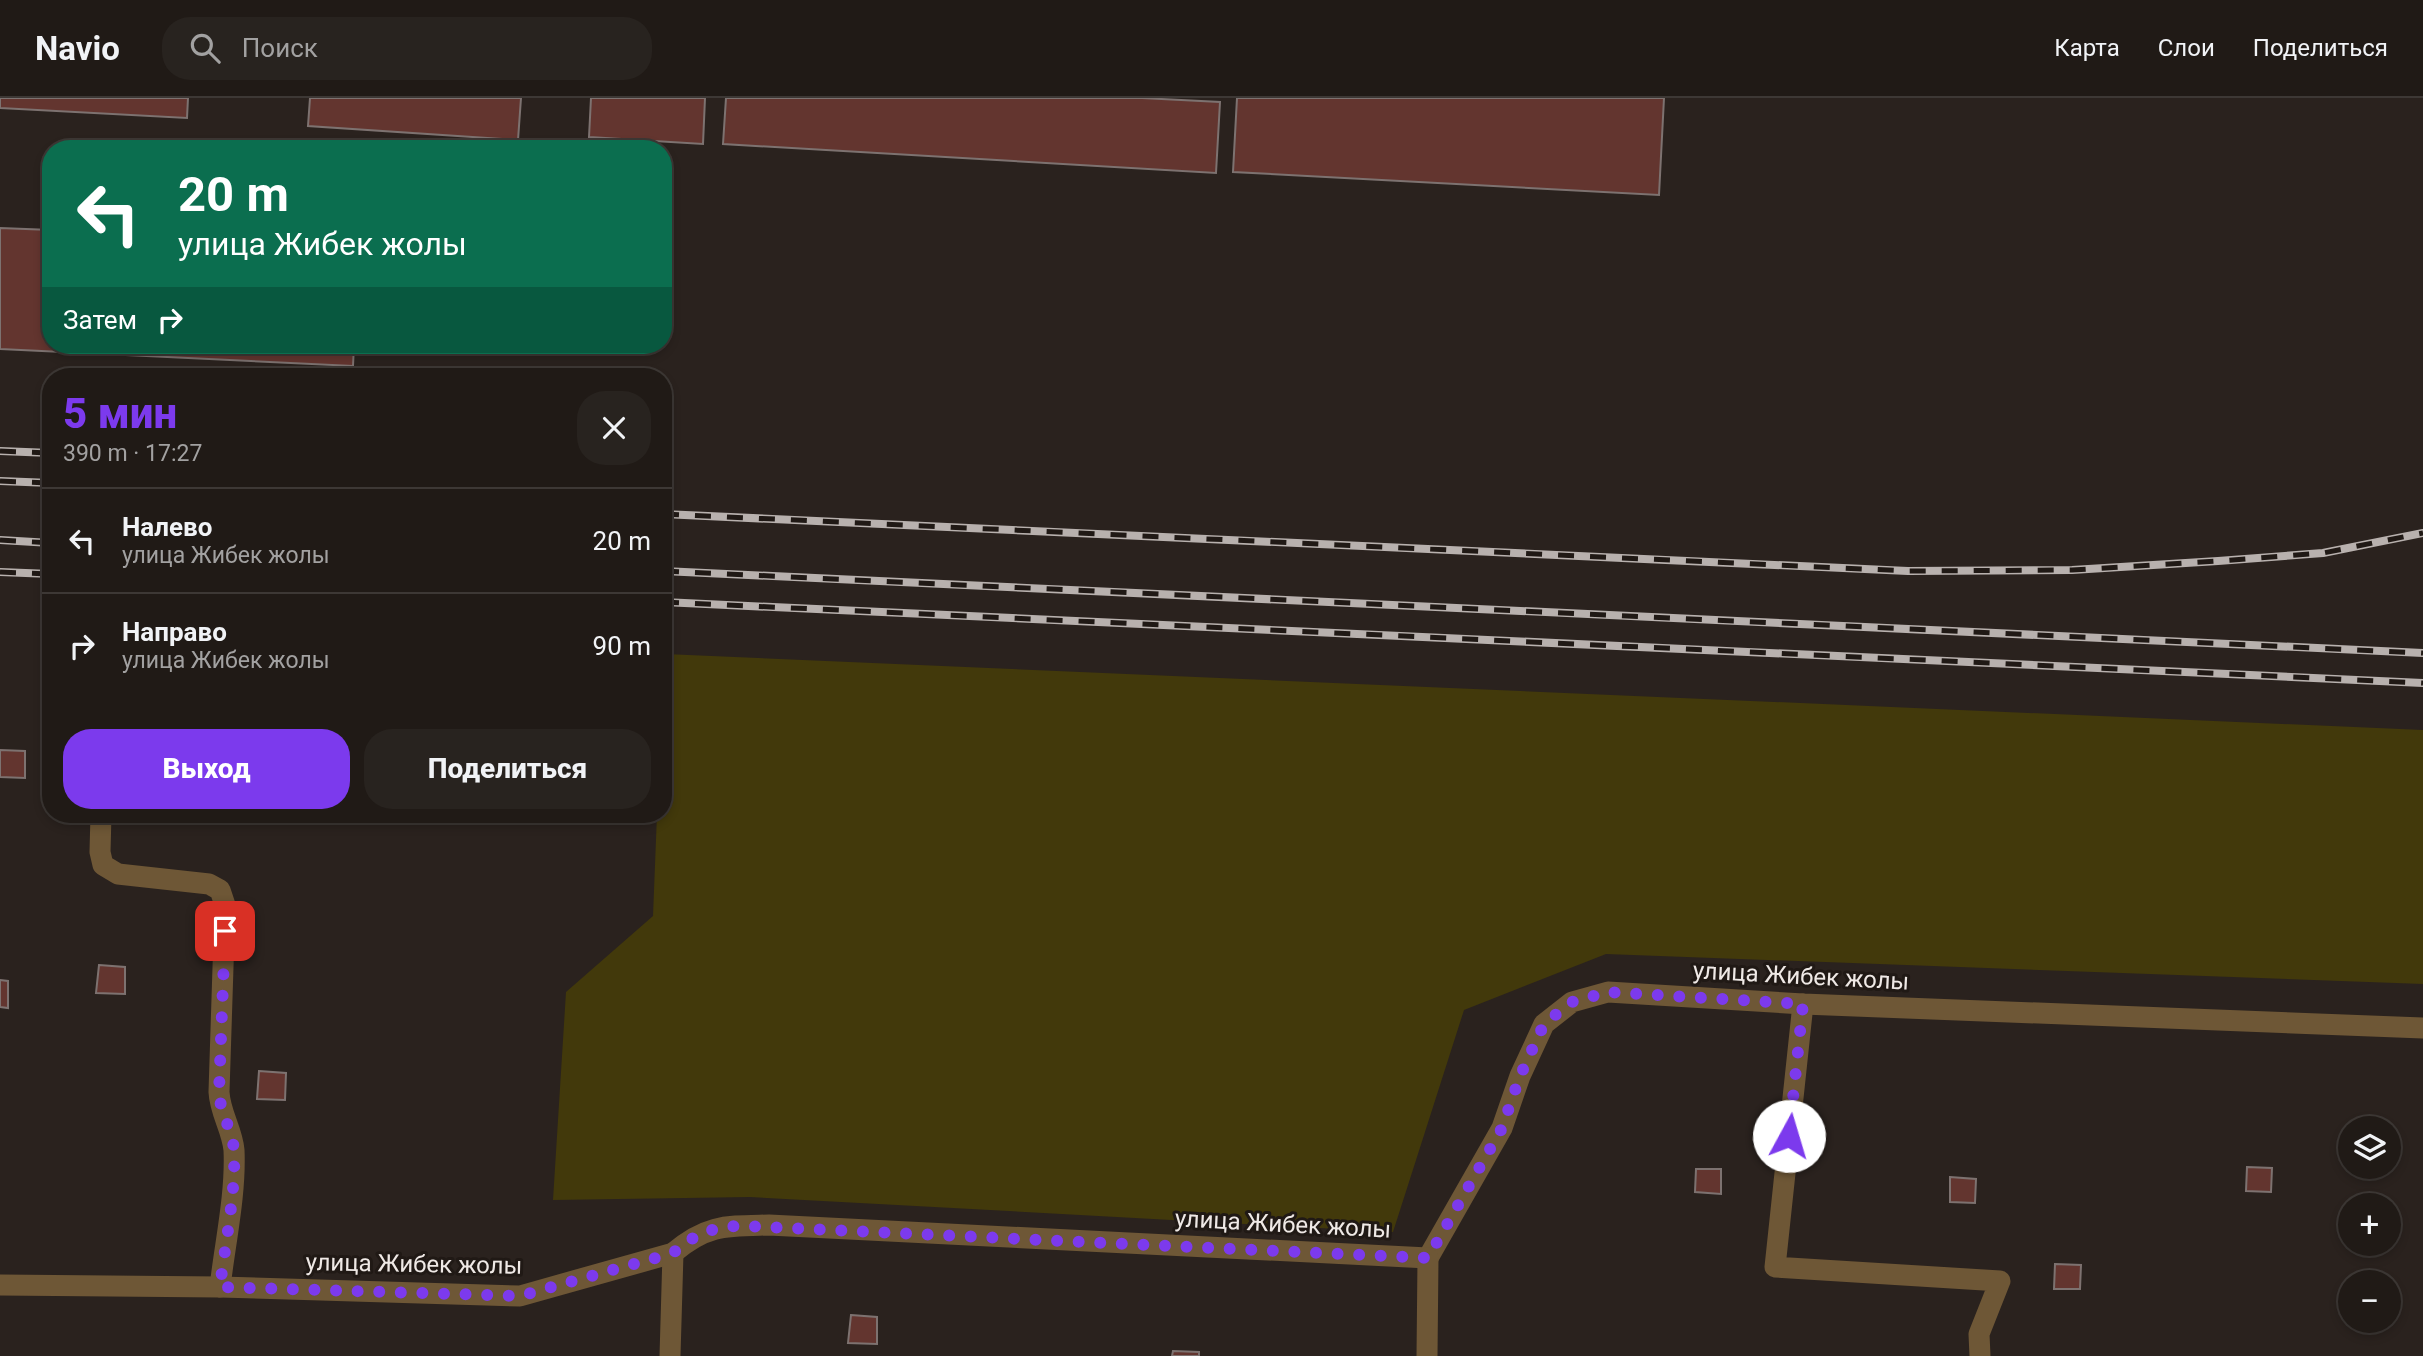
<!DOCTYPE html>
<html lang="ru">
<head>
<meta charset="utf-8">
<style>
  :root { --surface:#201a16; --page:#28231f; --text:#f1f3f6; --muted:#a2a1a1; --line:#3d3835; --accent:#7c3aed }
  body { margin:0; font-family:Roboto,sans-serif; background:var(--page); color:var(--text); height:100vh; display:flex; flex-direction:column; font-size:26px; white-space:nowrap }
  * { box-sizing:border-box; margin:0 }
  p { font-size:23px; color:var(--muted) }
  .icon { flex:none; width:38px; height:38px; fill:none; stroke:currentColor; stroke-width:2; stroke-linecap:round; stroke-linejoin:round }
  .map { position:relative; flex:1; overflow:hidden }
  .sheet { position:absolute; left:42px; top:270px; width:630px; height:455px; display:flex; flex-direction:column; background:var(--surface); border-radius:28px; box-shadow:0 4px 10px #0003,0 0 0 2px var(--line) }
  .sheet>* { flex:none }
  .banner { position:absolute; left:42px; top:42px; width:630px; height:214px; border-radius:28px; box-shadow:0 4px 10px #0003,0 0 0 2px var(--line); background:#0b6e4f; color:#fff; overflow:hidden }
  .buttons { position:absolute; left:2338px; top:1018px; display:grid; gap:14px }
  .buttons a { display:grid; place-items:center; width:63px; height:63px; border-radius:50%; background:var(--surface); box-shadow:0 4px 10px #0003,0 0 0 2px var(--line); font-size:35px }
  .pin { position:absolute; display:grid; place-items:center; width:60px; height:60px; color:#fff; margin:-30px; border-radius:14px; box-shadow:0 4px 10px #0006 }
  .me { position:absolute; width:77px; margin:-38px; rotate:6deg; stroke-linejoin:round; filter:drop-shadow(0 0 5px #0008) }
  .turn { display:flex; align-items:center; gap:24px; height:147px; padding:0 21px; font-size:32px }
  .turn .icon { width:91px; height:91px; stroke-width:2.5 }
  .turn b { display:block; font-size:49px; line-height:60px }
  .then { display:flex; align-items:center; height:66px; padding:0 21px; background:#0003; gap:14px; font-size:26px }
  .round { display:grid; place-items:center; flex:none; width:74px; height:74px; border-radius:28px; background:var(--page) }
  .headline { display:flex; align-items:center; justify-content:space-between; height:119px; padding:0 21px }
  h1 { font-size:42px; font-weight:800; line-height:52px; color:var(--accent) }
  .button { display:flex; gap:14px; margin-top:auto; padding:14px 21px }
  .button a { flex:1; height:80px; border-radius:28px; background:var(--accent); color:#fff; font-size:28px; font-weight:800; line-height:80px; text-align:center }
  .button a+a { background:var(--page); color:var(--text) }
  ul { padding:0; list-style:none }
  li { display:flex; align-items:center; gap:21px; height:105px; padding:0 21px; border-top:2px solid var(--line) }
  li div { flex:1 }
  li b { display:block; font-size:26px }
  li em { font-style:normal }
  header { display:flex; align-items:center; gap:42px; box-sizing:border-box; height:98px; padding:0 35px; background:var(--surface); border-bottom:2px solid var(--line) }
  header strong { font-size:33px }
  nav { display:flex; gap:38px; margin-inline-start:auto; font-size:24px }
  .search { width:490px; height:63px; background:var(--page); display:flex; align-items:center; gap:18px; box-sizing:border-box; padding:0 24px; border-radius:28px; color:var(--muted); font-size:26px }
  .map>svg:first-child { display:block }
</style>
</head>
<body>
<header>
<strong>Navio</strong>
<div class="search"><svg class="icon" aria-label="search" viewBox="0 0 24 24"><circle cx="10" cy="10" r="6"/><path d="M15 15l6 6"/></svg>Поиск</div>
<nav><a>Карта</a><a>Слои</a><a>Поделиться</a></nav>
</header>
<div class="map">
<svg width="2423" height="1258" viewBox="0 0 2423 1258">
  <rect width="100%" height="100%" fill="#2a221e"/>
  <polygon fill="#42390b" points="665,556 2423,632 2423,886 1606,856 1464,912 1393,1134 750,1099 553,1102 566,894 653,818 657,716 663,716"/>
  <g fill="#63352f" stroke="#7d7270" stroke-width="2">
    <polygon points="0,0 188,0 187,20 0,10"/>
    <polygon points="310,0 521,0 518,42 308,28"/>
    <polygon points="591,0 705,0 703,46 589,39"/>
    <polygon points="726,0 1142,0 1220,4 1216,75 723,46"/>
    <polygon points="1237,0 1664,0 1659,97 1233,74"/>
    <polygon points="0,130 51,132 51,247 354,247 353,268 0,251"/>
    <polygon points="0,652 25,653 25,680 0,679"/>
    <polygon points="99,867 125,869 125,896 96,895"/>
    <polygon points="0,882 8,883 8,910 0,909"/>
    <polygon points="259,973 286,975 285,1002 257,1001"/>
    <polygon points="2247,1069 2272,1070 2271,1094 2246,1093"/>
    <polygon points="1696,1071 1721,1071 1721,1096 1695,1094"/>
    <polygon points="1950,1079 1976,1081 1975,1105 1950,1104"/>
    <polygon points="2055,1166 2081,1167 2080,1191 2054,1191"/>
    <polygon points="851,1217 877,1219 877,1246 848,1245"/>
    <polygon points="1173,1253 1199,1254 1199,1258 1172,1258"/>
  </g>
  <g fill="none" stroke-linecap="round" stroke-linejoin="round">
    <polyline stroke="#6e5736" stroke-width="21" points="1803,906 1775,1169 2000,1183 1979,1236 1980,1258"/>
    <g stroke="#6e5736" stroke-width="21">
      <path d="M101,716L100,754L103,767L118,776L209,786L220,792L225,807L219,994C220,1015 232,1031 234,1052C236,1096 225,1145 220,1189"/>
      <path d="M0,1187L220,1189L520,1198L673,1155C707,1126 727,1128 769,1127L1428,1160L1502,1030L1520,978L1544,926L1572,904L1608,894L1803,906L2423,930"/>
      <polyline points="670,1258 673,1155"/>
      <polyline points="1427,1258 1428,1160"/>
    </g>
    <g stroke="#b8b1ae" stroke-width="8">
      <g id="rail">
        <polyline points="0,353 51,355"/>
        <polyline points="0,383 51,385"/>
        <polyline points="663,416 1908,473 2072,472 2218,463 2323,455 2423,435"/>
        <polyline points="0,442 51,445"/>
        <polyline points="663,473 2423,555"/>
        <polyline points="0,474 51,476"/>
        <polyline points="663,504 2423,585"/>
      </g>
    </g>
    <use href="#rail" stroke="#201915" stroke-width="5" stroke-dasharray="16" stroke-linecap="butt"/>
  </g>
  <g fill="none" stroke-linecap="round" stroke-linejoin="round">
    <path stroke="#7c3aed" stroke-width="12" stroke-dasharray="0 21.6" d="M225,833L219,994C220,1015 232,1031 234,1052C236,1095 225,1146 220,1189L520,1198L673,1155C696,1135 714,1128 744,1128L1428,1160L1502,1030L1520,978L1544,926L1572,904L1608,894L1803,906L1789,1038"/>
  </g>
  <g text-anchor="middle" stroke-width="6" stroke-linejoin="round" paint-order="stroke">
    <g font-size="24" fill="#efe9e6" stroke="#201915">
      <text transform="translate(1801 878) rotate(3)" y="8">улица Жибек жолы</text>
      <text transform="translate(1283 1126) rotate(3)" y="8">улица Жибек жолы</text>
      <text transform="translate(414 1166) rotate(1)" y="8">улица Жибек жолы</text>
    </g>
  </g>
</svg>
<div class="buttons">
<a><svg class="icon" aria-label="layers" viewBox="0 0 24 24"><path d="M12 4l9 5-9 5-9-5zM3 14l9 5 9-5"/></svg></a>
<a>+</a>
<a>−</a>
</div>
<div class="pin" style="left:225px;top:833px;background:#d93025"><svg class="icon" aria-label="arrive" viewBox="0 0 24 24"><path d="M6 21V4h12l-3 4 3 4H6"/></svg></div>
<svg class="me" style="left:1789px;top:1038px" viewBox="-20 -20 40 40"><circle r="19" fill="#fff"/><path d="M0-13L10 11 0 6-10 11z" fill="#7c3aed"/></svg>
<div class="banner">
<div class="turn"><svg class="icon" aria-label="left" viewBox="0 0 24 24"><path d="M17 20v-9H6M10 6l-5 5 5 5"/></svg><div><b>20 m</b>улица Жибек жолы</div></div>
<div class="then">Затем<svg class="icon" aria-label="right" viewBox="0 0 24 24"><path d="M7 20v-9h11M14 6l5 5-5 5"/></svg></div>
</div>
<section class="sheet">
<div class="headline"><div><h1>5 мин</h1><p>390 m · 17:27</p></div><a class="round"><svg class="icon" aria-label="close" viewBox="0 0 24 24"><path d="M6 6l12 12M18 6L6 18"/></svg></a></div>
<ul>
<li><svg class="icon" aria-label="left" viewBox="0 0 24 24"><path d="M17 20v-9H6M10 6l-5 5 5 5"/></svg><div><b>Налево</b><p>улица Жибек жолы</p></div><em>20 m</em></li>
<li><svg class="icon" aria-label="right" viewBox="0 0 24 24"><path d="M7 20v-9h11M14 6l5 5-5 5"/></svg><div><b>Направо</b><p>улица Жибек жолы</p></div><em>90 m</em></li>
</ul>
<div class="button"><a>Выход</a><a>Поделиться</a></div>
</section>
</div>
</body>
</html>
